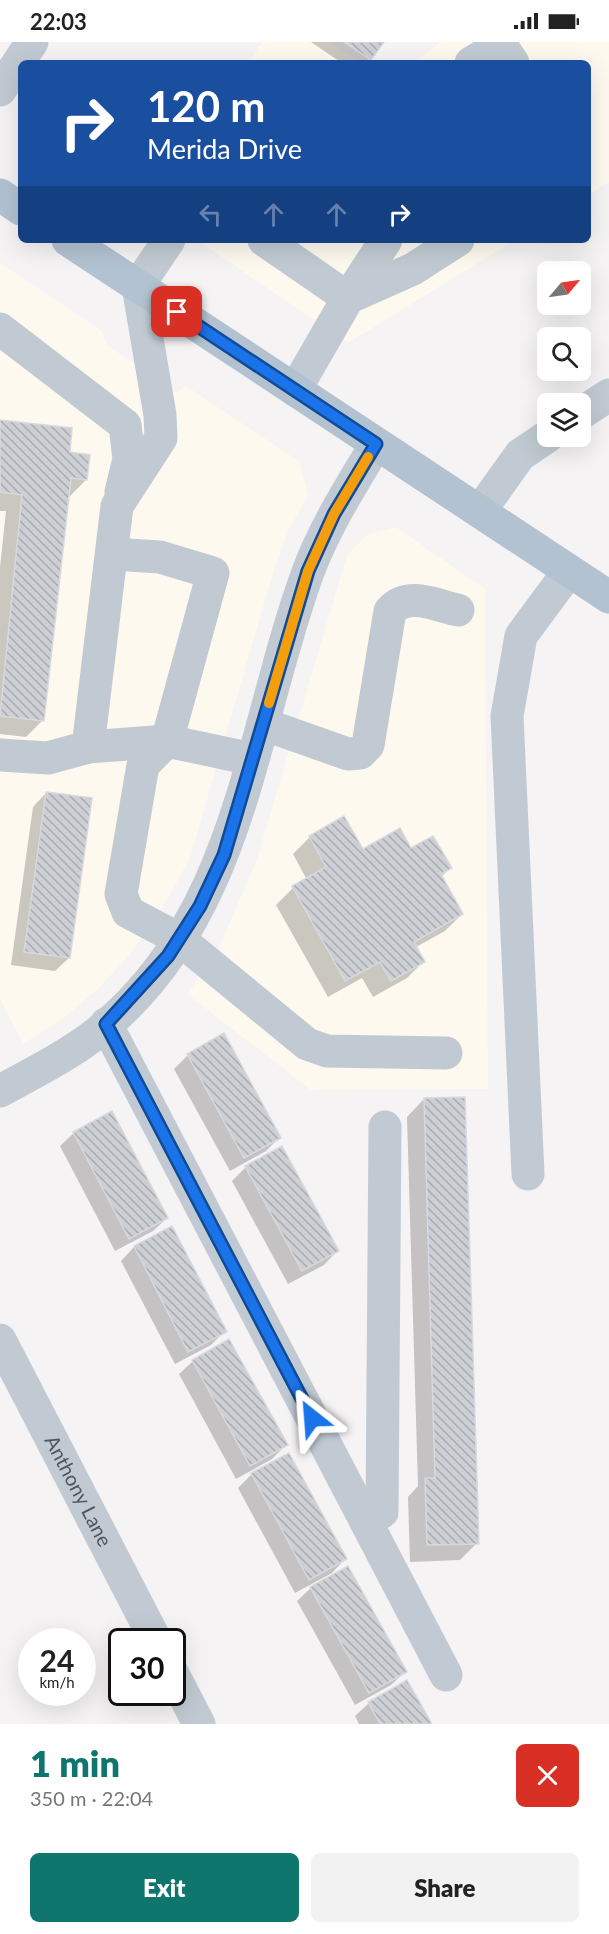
<!DOCTYPE html>
<html lang="en">
<head>
<meta charset="utf-8">
<style>
  :root { --surface:#fff; --page:#f2f2f2; --text:#222; --muted:#767676; --accent:#0f766e }
  body { margin:0; font-family:Lato,sans-serif; background:var(--page); color:var(--text); height:100vh; display:flex; flex-direction:column; font-size:22px; white-space:nowrap }
  * { box-sizing:border-box; margin:0 }
  p { font-size:20px; color:var(--muted) }
  .icon { flex:none; width:33px; height:33px; fill:none; stroke:currentColor; stroke-width:2; stroke-linecap:round; stroke-linejoin:round }
  .map { position:relative; height:1682px; overflow:hidden }
  .panel { display:flex; flex-direction:column; background:var(--surface); flex:1 }
  .panel>* { flex:none }
  .guide { position:absolute; left:18px; top:18px; width:573px; height:183px; border-radius:9px; box-shadow:0 6px 24px #0002; background:#1a4fa0; color:#fff; overflow:hidden }
  .needle { width:39px; rotate:61deg }
  .fabs { position:absolute; left:537px; top:219px; display:grid; gap:12px }
  .fabs a { display:grid; place-items:center; width:54px; height:54px; border-radius:9px; background:var(--surface); box-shadow:0 6px 24px #0002; font-size:30px }
  .speed { position:absolute; left:18px; top:1586px; display:flex; gap:12px; font-size:30px; font-weight:700; text-align:center }
  .speed>* { display:grid; place-content:center; width:78px; height:78px; border-radius:50%; background:var(--surface); box-shadow:0 6px 24px #0002; line-height:1 }
  .speed small { font-size:15px; font-weight:400 }
  .speed .limit { border:3px solid #111; border-radius:9px; background:#fff; color:#111 }
  .pin { position:absolute; display:grid; place-items:center; width:51px; height:51px; color:#fff; margin:-26px; border-radius:12px; box-shadow:0 3px 9px #0006 }
  .me { position:absolute; width:66px; margin:-33px; rotate:332deg; stroke-linejoin:round; filter:drop-shadow(0 0 4px #0008) }
  .turn { display:flex; align-items:center; gap:21px; height:126px; padding:0 30px; font-size:27px }
  .turn .icon { width:78px; height:78px; stroke-width:2.5 }
  .turn b { display:block; font-size:42px; line-height:51px }
  .lanes { display:flex; align-items:center; height:57px; padding:0 30px; background:#0003; justify-content:center; gap:30px; direction:ltr }
  .lanes .off { opacity:.35 }
  .round { display:grid; place-items:center; flex:none; width:63px; height:63px; border-radius:9px; background:var(--page) }
  .summary { display:flex; align-items:center; justify-content:space-between; height:102px; padding:0 30px }
  h1 { font-size:36px; font-weight:800; line-height:45px; color:var(--accent) }
  .primary-button { display:flex; gap:12px; margin-top:auto; padding:12px 30px }
  .primary-button a { flex:1; height:69px; border-radius:9px; background:var(--accent); color:#fff; font-size:24px; font-weight:800; line-height:69px; text-align:center }
  .primary-button a+a { background:var(--page); color:var(--text) }
  .status { display:flex; justify-content:space-between; align-items:center; height:42px; padding:0 30px; background:var(--surface); direction:ltr }
  .status svg { height:16px; fill:currentColor }
  .map>svg:first-child { display:block }
</style>
</head>
<body>
<div class="status"><b>22:03</b><svg viewBox="0 0 49 12"><path d="M0 12V9h3v3zM5 12V6h3v6zM10 12V3h3v9zM15 12V0h3v12zM26 1h20v11H26zM47 4h2v5h-2z"/></svg></div>
<div class="map">
<svg width="609" height="1682" viewBox="0 0 609 1682">
  <defs>
    <pattern id="building-back-hatch" width="6" height="6" patternUnits="userSpaceOnUse" patternTransform="scale(1.5)"><rect width="6" height="6" fill="#cdcfd5"/><path d="M-1 5l2 2M0 0l6 6M5-1l2 2" fill="none" stroke="#a8abb0"/></pattern>
  </defs>
  <rect width="100%" height="100%" fill="#f5f3f3"/>
  <g fill="#fdf9ef">
    <polygon points="262,0 330,0 360,21 248,21"/>
    <polygon points="441,0 609,0 609,140 588,153 588,21 413,21"/>
    <polygon points="197,198 515,198 348,301"/>
    <polygon points="0,221 102,289 106,302 175,351 186,344 300,420 308,454 289,487 273,531 190,816 166,860 131,911 100,945 60,979 23,1002 0,957"/>
    <polygon points="396,485 485,547 488,1047 311,1048 187,952 217,910 256,820 347,513 368,492"/>
  </g>
  <g fill="#0003">
    <polygon points="311,0 382,0 366,21 342,21"/>
    <polygon points="0,379 68,411 86,438 68,456 43,678 26,695 0,692 0,525 6,469 0,469"/>
    <polygon points="46,751 69,916 55,929 11,923 33,765"/>
    <polygon points="310,795 362,809 410,808 450,826 441,835 462,872 445,889 416,905 424,919 407,936 373,955 362,936 328,955 276,863 293,846 307,838 293,812"/>
    <polygon points="188,1013 279,1096 266,1109 230,1129 174,1027"/>
    <polygon points="424,1057 477,1501 460,1518 410,1520 408,1455 418,1444 407,1075"/>
    <polygon points="74,1091 167,1176 153,1189 115,1209 60,1104"/>
    <polygon points="246,1125 337,1209 324,1223 288,1242 232,1139"/>
    <polygon points="171,1186 225,1289 211,1303 175,1322 121,1219 134,1205"/>
    <polygon points="193,1319 286,1403 272,1417 236,1437 179,1332"/>
    <polygon points="252,1432 345,1517 332,1531 295,1551 238,1446"/>
    <polygon points="311,1546 405,1630 391,1643 355,1663 297,1559"/>
    <polygon points="369,1661 430,1682 359,1682 355,1674"/>
  </g>
  <g fill="url(#building-back-hatch)" stroke="#d7d9de" stroke-width="1.5">
    <polygon points="344,0 384,0 371,18"/>
    <polygon points="0,378 72,386 70,410 90,413 87,438 71,436 44,679 0,674 22,453 0,450"/>
    <polygon points="46,750 92,756 70,916 24,910"/>
    <polygon points="344,774 363,807 400,786 411,806 433,794 452,826 441,832 463,872 414,900 425,920 391,939 380,920 345,939 292,844 326,825 309,794"/>
    <polygon points="224,991 281,1096 244,1116 187,1012"/>
    <polygon points="465,1055 479,1502 427,1503 425,1436 435,1436 424,1056"/>
    <polygon points="112,1069 168,1176 129,1197 73,1090"/>
    <polygon points="282,1104 339,1209 302,1229 245,1124"/>
    <polygon points="172,1184 227,1290 188,1310 134,1204"/>
    <polygon points="229,1297 288,1403 250,1424 192,1318"/>
    <polygon points="289,1411 347,1517 309,1538 251,1431"/>
    <polygon points="348,1524 407,1630 369,1651 310,1545"/>
    <polygon points="407,1638 432,1682 380,1682 368,1660"/>
  </g>
  <g fill="none" stroke-linecap="round" stroke-linejoin="round">
    <g stroke="#c1cad2" stroke-width="33">
      <polyline points="471,21 501,3 513,21"/>
      <polyline points="0,48 32,0"/>
      <polyline points="169,198 138,244 160,373 161,396 117,464 88,705 167,699 252,717"/>
      <polyline points="264,198 348,256 295,348"/>
      <polyline points="348,256 413,227 458,198"/>
      <polyline points="348,256 386,198"/>
      <polyline points="0,287 125,383 129,417 121,450"/>
      <polyline points="580,372 609,353"/>
      <polyline points="480,469 520,413 548,394"/>
      <polyline points="112,512 160,515 213,531 167,699 143,723 121,852 128,870 179,897 307,1002 327,1009 446,1011"/>
      <path d="M263,682L348,712L360,711L368,703L390,569C408,549 435,563 458,568"/>
      <polyline points="0,713 48,716 88,705"/>
      <polyline points="106,982 446,1633"/>
      <path d="M0,1049C33,1031 67,1014 97,991C242,875 249,691 308,530C325,484 352,443 376,402"/>
      <polyline points="528,1132 507,674 521,594 569,529"/>
      <path id="s1" d="M0,1298L156,1599"/>
      <polyline points="366,1479 382,1470 385,1085"/>
      <polyline points="172,1630 199,1682"/>
    </g>
    <g stroke="#b3c2d1" stroke-width="33">
      <polyline points="0,153 21,167"/>
      <polyline points="68,198 609,555"/>
    </g>
  </g>
  <g fill="none" stroke-linecap="round" stroke-linejoin="round">
    <g stroke="#114b97" stroke-width="15">
      <polyline id="route" points="177,270 376,402 334,472 308,529 224,813 200,864 168,914 106,982 312,1376"/>
    </g>
    <use href="#route" stroke="#1a73e8" stroke-width="10"/>
    <polyline stroke="#f59e0b" stroke-width="10" points="269,661 308,529 334,472 368,415"/>
  </g>
  <g text-anchor="middle" stroke-width="4.5" stroke-linejoin="round" paint-order="stroke">
    <g font-size="20" fill="#4a5661" stroke="#fff">
      <text dy="7" stroke="none"><textPath href="#s1" startOffset="170">Anthony Lane</textPath></text>
    </g>
  </g>
</svg>
<div class="fabs">
<a><svg class="needle" viewBox="-14 -14 28 28"><path d="M0-13l5 13h-10z" fill="#e53935"/><path d="M0 13l5-13h-10z" fill="#767676"/></svg></a>
<a><svg class="icon" aria-label="search" viewBox="0 0 24 24"><circle cx="10" cy="10" r="6"/><path d="M15 15l6 6"/></svg></a>
<a><svg class="icon" aria-label="layers" viewBox="0 0 24 24"><path d="M12 4l9 5-9 5-9-5zM3 14l9 5 9-5"/></svg></a>
</div>
<div class="speed"><div>24<small>km/h</small></div><div class="limit">30</div></div>
<div class="pin" style="left:177px;top:270px;background:#d93025"><svg class="icon" aria-label="arrive" viewBox="0 0 24 24"><path d="M6 21V4h12l-3 4 3 4H6"/></svg></div>
<svg class="me" style="left:312px;top:1376px" viewBox="-20 -20 40 40"><path d="M0-17L14 15 0 8-14 15z" fill="#1a73e8" stroke="#fff" stroke-width="4"/></svg>
<div class="guide">
<div class="turn"><svg class="icon" aria-label="right" viewBox="0 0 24 24"><path d="M7 20v-9h11M14 6l5 5-5 5"/></svg><div><b>120 m</b>Merida Drive</div></div>
<div class="lanes"><svg class="icon off" aria-label="left" viewBox="0 0 24 24"><path d="M17 20v-9H6M10 6l-5 5 5 5"/></svg><svg class="icon off" aria-label="ahead" viewBox="0 0 24 24"><path d="M12 20V5M6 11l6-6 6 6"/></svg><svg class="icon off" aria-label="ahead" viewBox="0 0 24 24"><path d="M12 20V5M6 11l6-6 6 6"/></svg><svg class="icon" aria-label="right" viewBox="0 0 24 24"><path d="M7 20v-9h11M14 6l5 5-5 5"/></svg></div>
</div>
</div>
<section class="panel">
<div class="summary"><div><h1>1 min</h1><p>350 m · 22:04</p></div><a class="round" style="background:#d93025;color:#fff"><svg class="icon" aria-label="close" viewBox="0 0 24 24"><path d="M6 6l12 12M18 6L6 18"/></svg></a></div>
<div class="primary-button"><a>Exit</a><a>Share</a></div>
</section>
</body>
</html>
